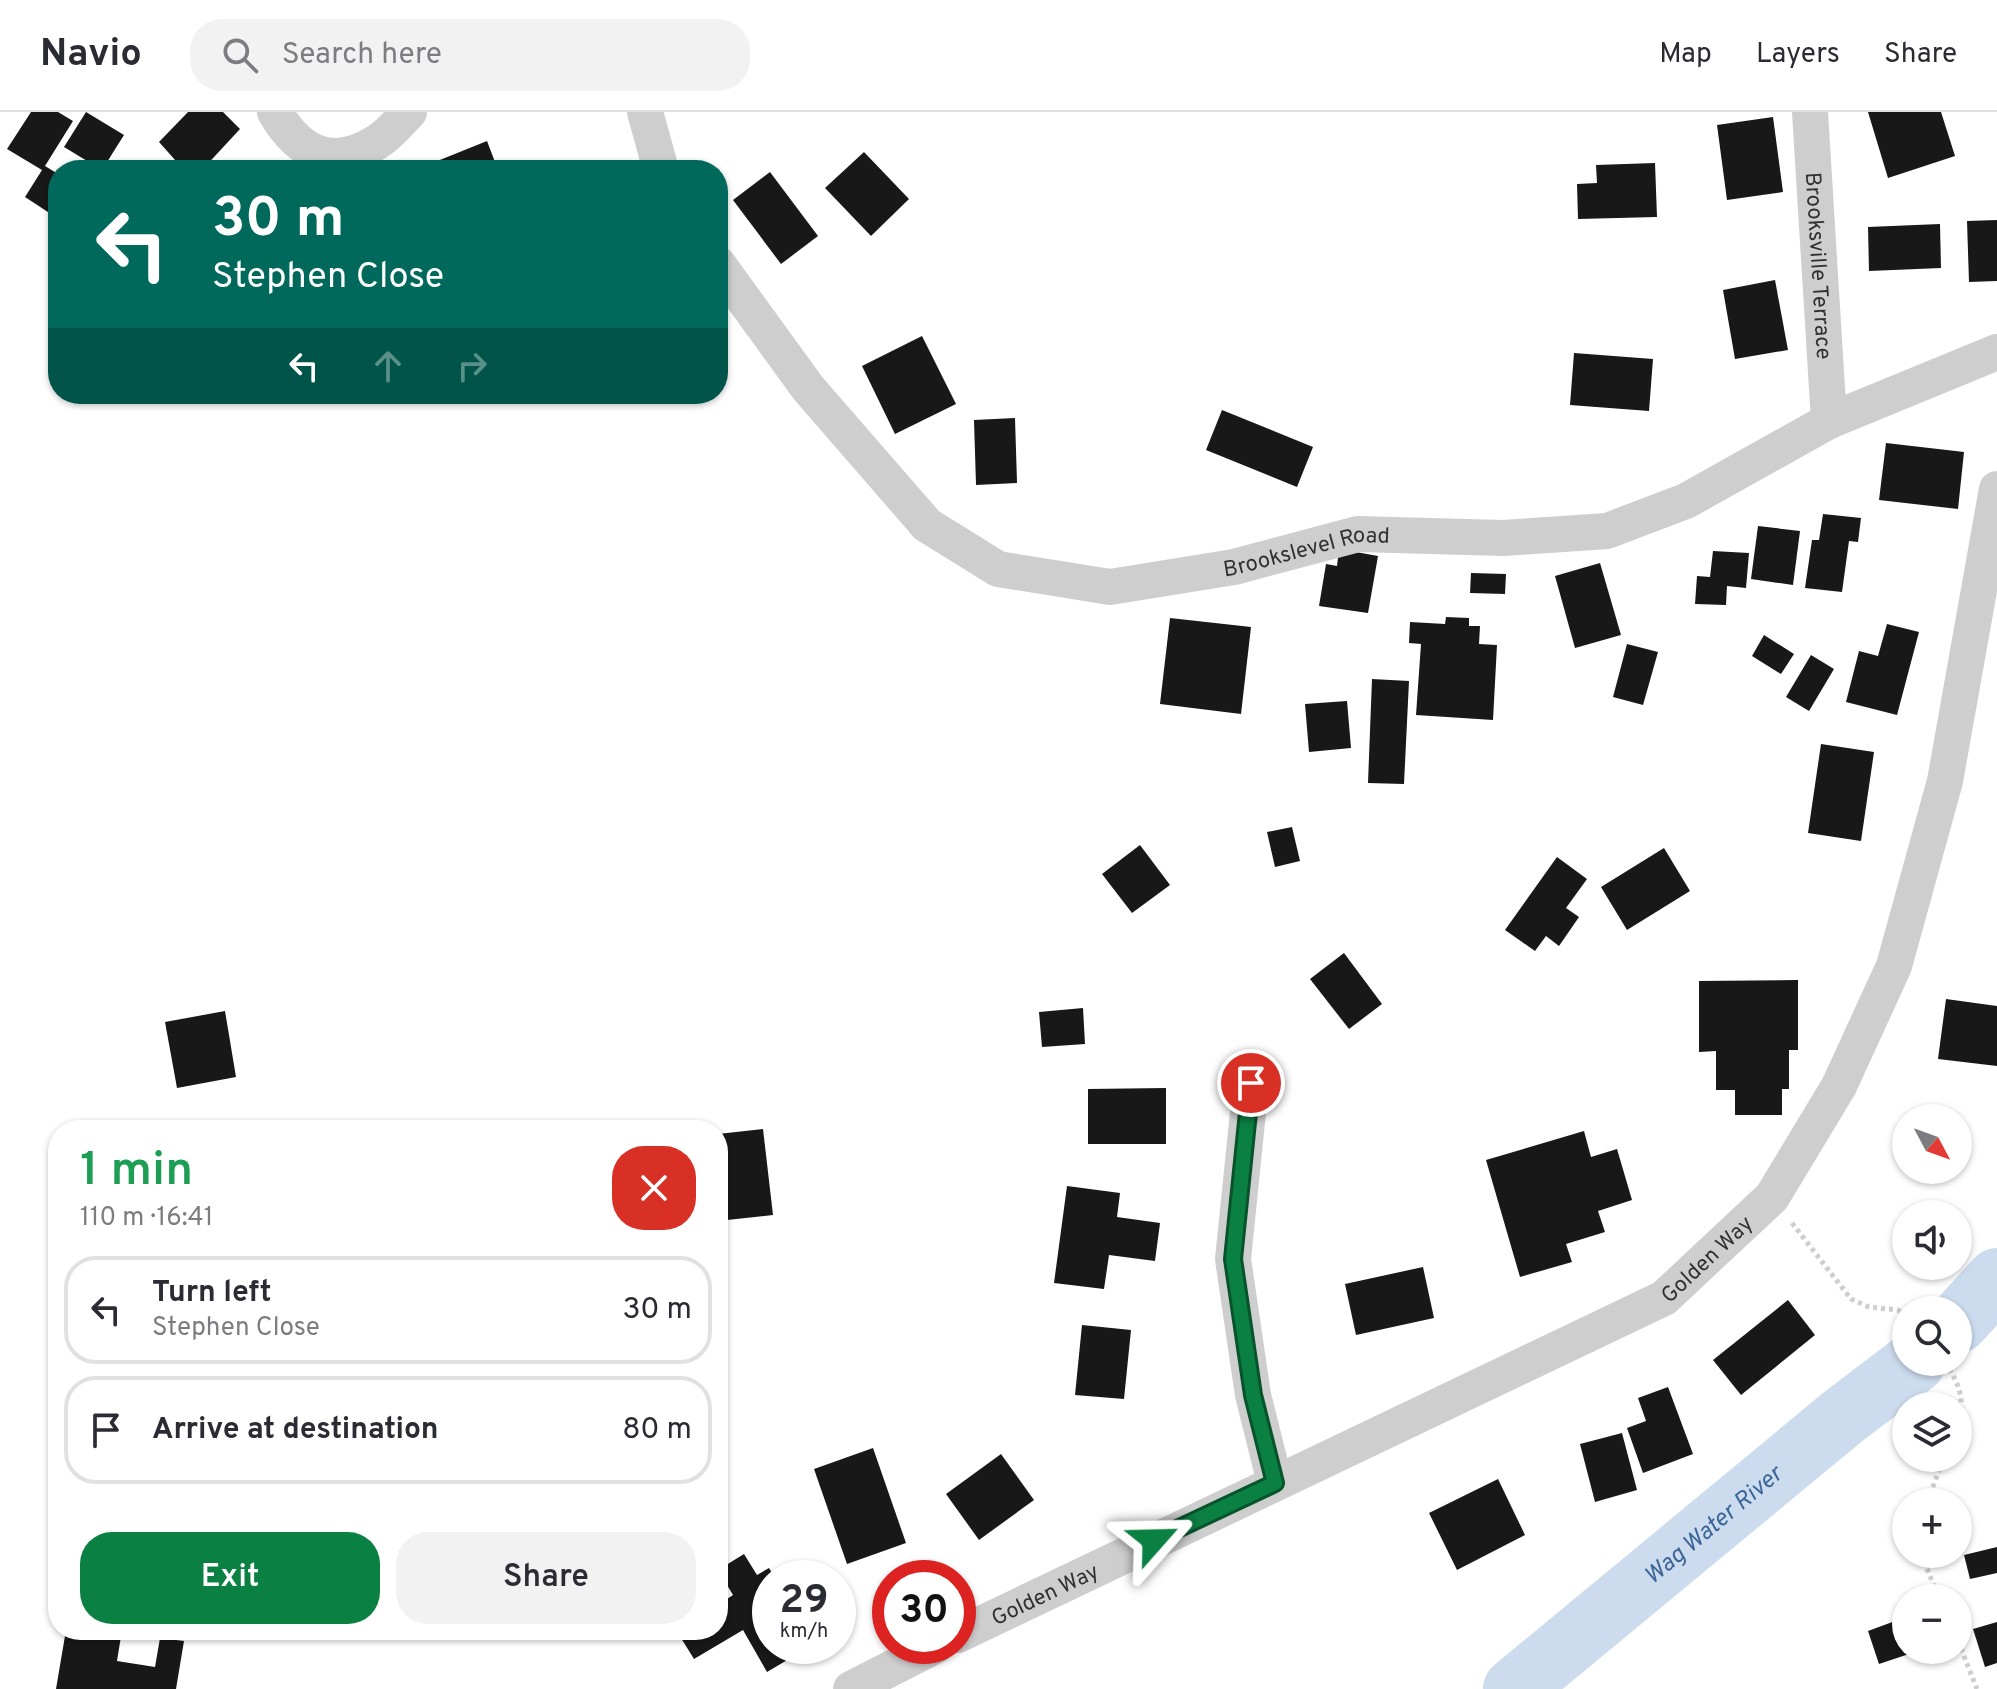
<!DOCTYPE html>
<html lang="en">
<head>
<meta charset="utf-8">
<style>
  :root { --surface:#fff; --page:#f2f2f3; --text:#2b2b33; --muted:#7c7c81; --line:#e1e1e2; --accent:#0b8043 }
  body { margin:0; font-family:Overpass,sans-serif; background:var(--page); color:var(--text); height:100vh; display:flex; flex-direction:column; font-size:30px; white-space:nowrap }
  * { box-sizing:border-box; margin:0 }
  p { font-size:26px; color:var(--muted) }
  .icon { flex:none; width:44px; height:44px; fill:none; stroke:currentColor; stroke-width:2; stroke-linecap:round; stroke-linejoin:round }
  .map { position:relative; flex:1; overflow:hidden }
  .panel { position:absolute; left:48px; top:1008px; width:680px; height:520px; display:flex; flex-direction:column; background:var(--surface); border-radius:32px; box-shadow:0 2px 6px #0004 }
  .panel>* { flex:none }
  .top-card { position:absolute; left:48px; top:48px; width:680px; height:244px; border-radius:32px; box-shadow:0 2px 6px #0004; background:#00695c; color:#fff; overflow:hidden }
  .needle { width:52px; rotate:131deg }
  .fabs { position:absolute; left:1892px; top:992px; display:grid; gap:16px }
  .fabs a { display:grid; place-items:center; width:80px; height:80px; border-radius:50%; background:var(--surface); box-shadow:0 2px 6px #0004; font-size:40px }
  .speed { position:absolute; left:752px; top:1448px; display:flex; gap:16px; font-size:40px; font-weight:700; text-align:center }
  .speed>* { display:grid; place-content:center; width:104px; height:104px; border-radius:50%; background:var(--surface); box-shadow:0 2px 6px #0004; line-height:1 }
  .speed small { font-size:20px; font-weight:400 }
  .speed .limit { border:12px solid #d22; background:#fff; color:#111 }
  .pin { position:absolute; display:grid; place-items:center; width:68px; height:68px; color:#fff; margin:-34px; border:4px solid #fff; border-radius:50%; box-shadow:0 2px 8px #0007 }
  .me { position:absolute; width:88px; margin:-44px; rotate:65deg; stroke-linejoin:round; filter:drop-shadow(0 0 6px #0008) }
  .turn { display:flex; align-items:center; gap:28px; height:168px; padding:0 32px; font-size:36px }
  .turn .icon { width:104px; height:104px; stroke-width:2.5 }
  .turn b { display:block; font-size:56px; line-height:68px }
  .lanes { display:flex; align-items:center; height:76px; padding:0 32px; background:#0003; justify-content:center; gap:40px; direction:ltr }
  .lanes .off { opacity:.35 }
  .round { display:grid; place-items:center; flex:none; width:84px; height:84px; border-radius:32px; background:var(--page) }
  .headline { display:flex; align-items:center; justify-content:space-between; height:136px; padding:0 32px }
  h1 { font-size:48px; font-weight:600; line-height:60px; color:#1e9e55 }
  .primary-button { display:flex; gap:16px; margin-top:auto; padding:16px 32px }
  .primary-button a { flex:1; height:92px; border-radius:32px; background:var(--accent); color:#fff; font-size:32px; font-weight:600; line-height:92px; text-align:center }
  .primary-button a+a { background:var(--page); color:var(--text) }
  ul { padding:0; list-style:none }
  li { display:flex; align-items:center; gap:24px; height:108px; margin:0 16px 12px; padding:0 16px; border:4px solid var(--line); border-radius:32px }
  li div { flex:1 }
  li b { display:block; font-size:30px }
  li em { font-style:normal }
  header { display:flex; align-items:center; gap:48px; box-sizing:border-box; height:112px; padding:0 40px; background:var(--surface); border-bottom:2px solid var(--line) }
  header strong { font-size:38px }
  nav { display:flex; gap:44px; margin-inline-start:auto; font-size:28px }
  .search { width:560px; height:72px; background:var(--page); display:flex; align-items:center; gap:20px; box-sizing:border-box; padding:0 28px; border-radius:32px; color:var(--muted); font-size:30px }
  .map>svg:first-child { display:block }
</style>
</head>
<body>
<header>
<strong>Navio</strong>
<div class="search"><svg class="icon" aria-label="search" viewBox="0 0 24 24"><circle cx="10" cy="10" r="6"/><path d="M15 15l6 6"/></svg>Search here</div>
<nav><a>Map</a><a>Layers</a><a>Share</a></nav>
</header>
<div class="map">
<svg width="1997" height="1577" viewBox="0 0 1997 1577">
  <rect width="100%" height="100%" fill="#fff"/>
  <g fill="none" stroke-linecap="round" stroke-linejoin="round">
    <g stroke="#ccdcee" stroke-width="62">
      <polyline points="1958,1210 1997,1167"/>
      <path id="s1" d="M1514,1577L1844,1304L1915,1250"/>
    </g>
  </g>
  <g fill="#181818">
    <polygon points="31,0 58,0 73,9 45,54 58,62 58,97 54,104 25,85 42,58 7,37"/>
    <polygon points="86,0 124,23 102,58 64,35"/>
    <polygon points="188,0 223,0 240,17 202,58 184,58 159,30"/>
    <polygon points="1868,0 1941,0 1955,44 1888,66"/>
    <polygon points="1773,5 1783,80 1727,88 1717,13"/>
    <polygon points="487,29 498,58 415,58"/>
    <polygon points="864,40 909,87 871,124 825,76"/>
    <polygon points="1655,51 1657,105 1578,107 1577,72 1597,71 1596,53"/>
    <polygon points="770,60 818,124 781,152 733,88"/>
    <polygon points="1997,108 1997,169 1969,170 1967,109"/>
    <polygon points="1940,112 1941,156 1869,159 1868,115"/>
    <polygon points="1775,168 1788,238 1735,247 1723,178"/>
    <polygon points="922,224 956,292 895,322 862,254"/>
    <polygon points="1574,241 1653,247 1649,299 1570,293"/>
    <polygon points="1222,298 1313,335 1297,375 1206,338"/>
    <polygon points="1015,306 1017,371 976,373 974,308"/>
    <polygon points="1886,331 1964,340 1958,397 1879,388"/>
    <polygon points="1823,402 1861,406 1858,430 1849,429 1842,480 1805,476 1812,428 1819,428"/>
    <polygon points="1758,414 1800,419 1793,473 1751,467"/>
    <polygon points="1339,437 1378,444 1368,501 1319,494 1326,452 1337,454"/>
    <polygon points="1713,439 1749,441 1746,476 1727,474 1726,493 1695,492 1697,464 1710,465"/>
    <polygon points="1600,451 1621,523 1575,536 1555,464"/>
    <polygon points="1471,461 1506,462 1505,482 1470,481"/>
    <polygon points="1446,505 1469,506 1469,514 1480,514 1479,532 1497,533 1493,608 1416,603 1421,532 1409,531 1410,510 1445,512"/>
    <polygon points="1170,506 1251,515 1241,602 1160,592"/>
    <polygon points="1887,512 1919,520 1897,603 1846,590 1859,539 1878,544"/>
    <polygon points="1764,523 1794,542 1781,562 1752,544"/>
    <polygon points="1627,532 1658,540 1643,593 1613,585"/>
    <polygon points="1811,543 1834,557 1809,599 1786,585"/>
    <polygon points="1372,567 1409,569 1404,672 1368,671"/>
    <polygon points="1347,589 1351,636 1309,640 1305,592"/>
    <polygon points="1821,632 1874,640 1861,729 1808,721"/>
    <polygon points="1292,715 1300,749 1275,755 1267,720"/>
    <polygon points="1140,733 1170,773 1132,801 1102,762"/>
    <polygon points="1664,736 1690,779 1627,818 1601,775"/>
    <polygon points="1557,745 1587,767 1566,796 1579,805 1559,834 1546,824 1535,839 1505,818"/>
    <polygon points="1344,841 1382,892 1349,917 1310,867"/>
    <polygon points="1798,868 1798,938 1789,938 1789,977 1782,977 1782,1003 1735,1003 1735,978 1716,978 1716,939 1699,940 1699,869"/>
    <polygon points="1946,887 1997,894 1997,954 1938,947"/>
    <polygon points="1083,896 1085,932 1042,935 1039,900"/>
    <polygon points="225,899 236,965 177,976 165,910"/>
    <polygon points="1166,976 1166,1032 1088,1032 1088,977"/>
    <polygon points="763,1017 773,1103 718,1109 718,1022"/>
    <polygon points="1584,1019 1591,1045 1617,1037 1632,1088 1598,1099 1605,1120 1566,1132 1572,1150 1520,1165 1486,1048"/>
    <polygon points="1067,1074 1120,1081 1117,1105 1160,1111 1155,1149 1109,1143 1104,1177 1054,1171"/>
    <polygon points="1423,1155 1434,1206 1356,1223 1345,1172"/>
    <polygon points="1788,1188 1815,1223 1741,1283 1713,1248"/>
    <polygon points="1082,1213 1131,1218 1124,1287 1075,1283"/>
    <polygon points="1668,1275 1693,1342 1643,1361 1627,1316 1646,1309 1638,1286"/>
    <polygon points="1622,1321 1637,1378 1595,1390 1580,1332"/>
    <polygon points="873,1336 906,1431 847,1452 814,1357"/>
    <polygon points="1001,1342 1034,1388 979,1428 946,1382"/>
    <polygon points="1498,1367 1525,1423 1457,1458 1429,1401"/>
    <polygon points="1997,1435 1997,1461 1970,1467 1964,1443"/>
    <polygon points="744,1442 757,1463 769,1456 775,1466 770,1466 770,1534 811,1534 767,1560 743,1518 694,1547 676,1518 718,1518 718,1493 733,1483 718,1458"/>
    <polygon points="1906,1505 1906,1538 1918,1539 1879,1552 1868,1519"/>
    <polygon points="1997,1510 1997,1551 1985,1555 1973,1517"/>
    <polygon points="66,1518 122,1518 117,1549 155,1555 160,1526 184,1529 176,1577 56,1577"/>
  </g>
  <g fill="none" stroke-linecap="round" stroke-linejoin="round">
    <g stroke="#cecece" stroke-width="5" stroke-dasharray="4 4" stroke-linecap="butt">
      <polyline points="1792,1111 1851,1187 1869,1195 1898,1198 1906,1204"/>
      <path d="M1945,1250C1958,1270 1966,1287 1958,1310"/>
      <polyline points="1927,1390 1944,1346"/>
      <polyline points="1921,1442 1939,1486"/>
      <polyline points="1958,1529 1977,1577"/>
    </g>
    <g stroke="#cecece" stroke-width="36">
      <path d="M275,0C299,42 333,58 377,30C389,23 399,10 409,0"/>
      <polyline points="645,0 661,58"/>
      <path id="s2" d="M1810,0L1829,309"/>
      <path id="s3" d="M718,152L808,276L927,413L998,457L1110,475L1234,455L1358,422L1503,426L1607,419L1686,389L1829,309L1997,240"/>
      <polyline points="1251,971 1233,1147 1253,1283 1275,1371"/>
      <path id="s4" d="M958,1523L1664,1186L1772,1085L1839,974L1894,854L1945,669L1997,377"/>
      <polyline points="851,1577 935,1534"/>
    </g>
  </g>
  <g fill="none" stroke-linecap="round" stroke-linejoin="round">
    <g stroke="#07532c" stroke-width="20">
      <polyline id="route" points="1154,1428 1275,1371 1253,1283 1233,1147 1251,971"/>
    </g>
    <use href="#route" stroke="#0b8043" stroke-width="14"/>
  </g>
  <g text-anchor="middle" stroke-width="8" stroke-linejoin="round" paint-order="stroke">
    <g font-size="22" fill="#313131" stroke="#fff">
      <text dy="8" stroke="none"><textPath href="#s2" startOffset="154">Brooksville Terrace</textPath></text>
      <text dy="8" stroke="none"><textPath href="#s3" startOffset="732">Brookslevel Road</textPath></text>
      <text dy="8" stroke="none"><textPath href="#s4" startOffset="840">Golden Way</textPath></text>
      <text dy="8" stroke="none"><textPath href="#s4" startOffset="96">Golden Way</textPath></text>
    </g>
    <g font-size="24" font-style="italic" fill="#3c6697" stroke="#fff">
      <text dy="8" stroke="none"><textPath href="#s1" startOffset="258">Wag Water River</textPath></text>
    </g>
  </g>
</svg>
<div class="fabs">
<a><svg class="needle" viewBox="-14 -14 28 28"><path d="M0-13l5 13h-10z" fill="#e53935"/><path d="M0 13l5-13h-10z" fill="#7c7c81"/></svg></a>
<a><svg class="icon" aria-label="sound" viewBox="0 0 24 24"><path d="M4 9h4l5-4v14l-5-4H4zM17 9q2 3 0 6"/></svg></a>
<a><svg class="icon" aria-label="search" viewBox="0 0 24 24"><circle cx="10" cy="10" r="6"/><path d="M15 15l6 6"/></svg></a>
<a><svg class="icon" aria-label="layers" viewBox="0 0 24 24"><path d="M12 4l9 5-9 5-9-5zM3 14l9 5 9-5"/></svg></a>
<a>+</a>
<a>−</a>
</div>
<div class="speed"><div>29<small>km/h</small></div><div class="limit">30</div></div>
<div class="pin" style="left:1251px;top:971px;background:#d93025"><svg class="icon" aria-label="arrive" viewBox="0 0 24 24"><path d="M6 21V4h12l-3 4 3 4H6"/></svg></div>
<svg class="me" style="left:1154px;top:1428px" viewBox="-20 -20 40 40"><path d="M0-17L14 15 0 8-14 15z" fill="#0b8043" stroke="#fff" stroke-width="4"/></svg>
<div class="top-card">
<div class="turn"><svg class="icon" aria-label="left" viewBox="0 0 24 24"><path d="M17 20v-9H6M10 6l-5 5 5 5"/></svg><div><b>30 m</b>Stephen Close</div></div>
<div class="lanes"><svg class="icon" aria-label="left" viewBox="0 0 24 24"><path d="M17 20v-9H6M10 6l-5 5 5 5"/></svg><svg class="icon off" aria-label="ahead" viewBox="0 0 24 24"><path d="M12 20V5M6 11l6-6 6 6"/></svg><svg class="icon off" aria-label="right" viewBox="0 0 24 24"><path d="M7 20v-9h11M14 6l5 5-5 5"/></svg></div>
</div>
<section class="panel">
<div class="headline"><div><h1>1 min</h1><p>110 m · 16:41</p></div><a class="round" style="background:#d93025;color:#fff"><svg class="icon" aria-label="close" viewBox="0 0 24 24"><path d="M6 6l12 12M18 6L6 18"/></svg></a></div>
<ul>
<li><svg class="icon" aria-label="left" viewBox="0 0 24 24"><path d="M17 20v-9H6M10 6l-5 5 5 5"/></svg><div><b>Turn left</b><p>Stephen Close</p></div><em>30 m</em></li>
<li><svg class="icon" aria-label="arrive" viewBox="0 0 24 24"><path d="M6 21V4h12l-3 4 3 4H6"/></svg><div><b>Arrive at destination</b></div><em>80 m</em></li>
</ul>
<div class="primary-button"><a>Exit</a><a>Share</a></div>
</section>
</div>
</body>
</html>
